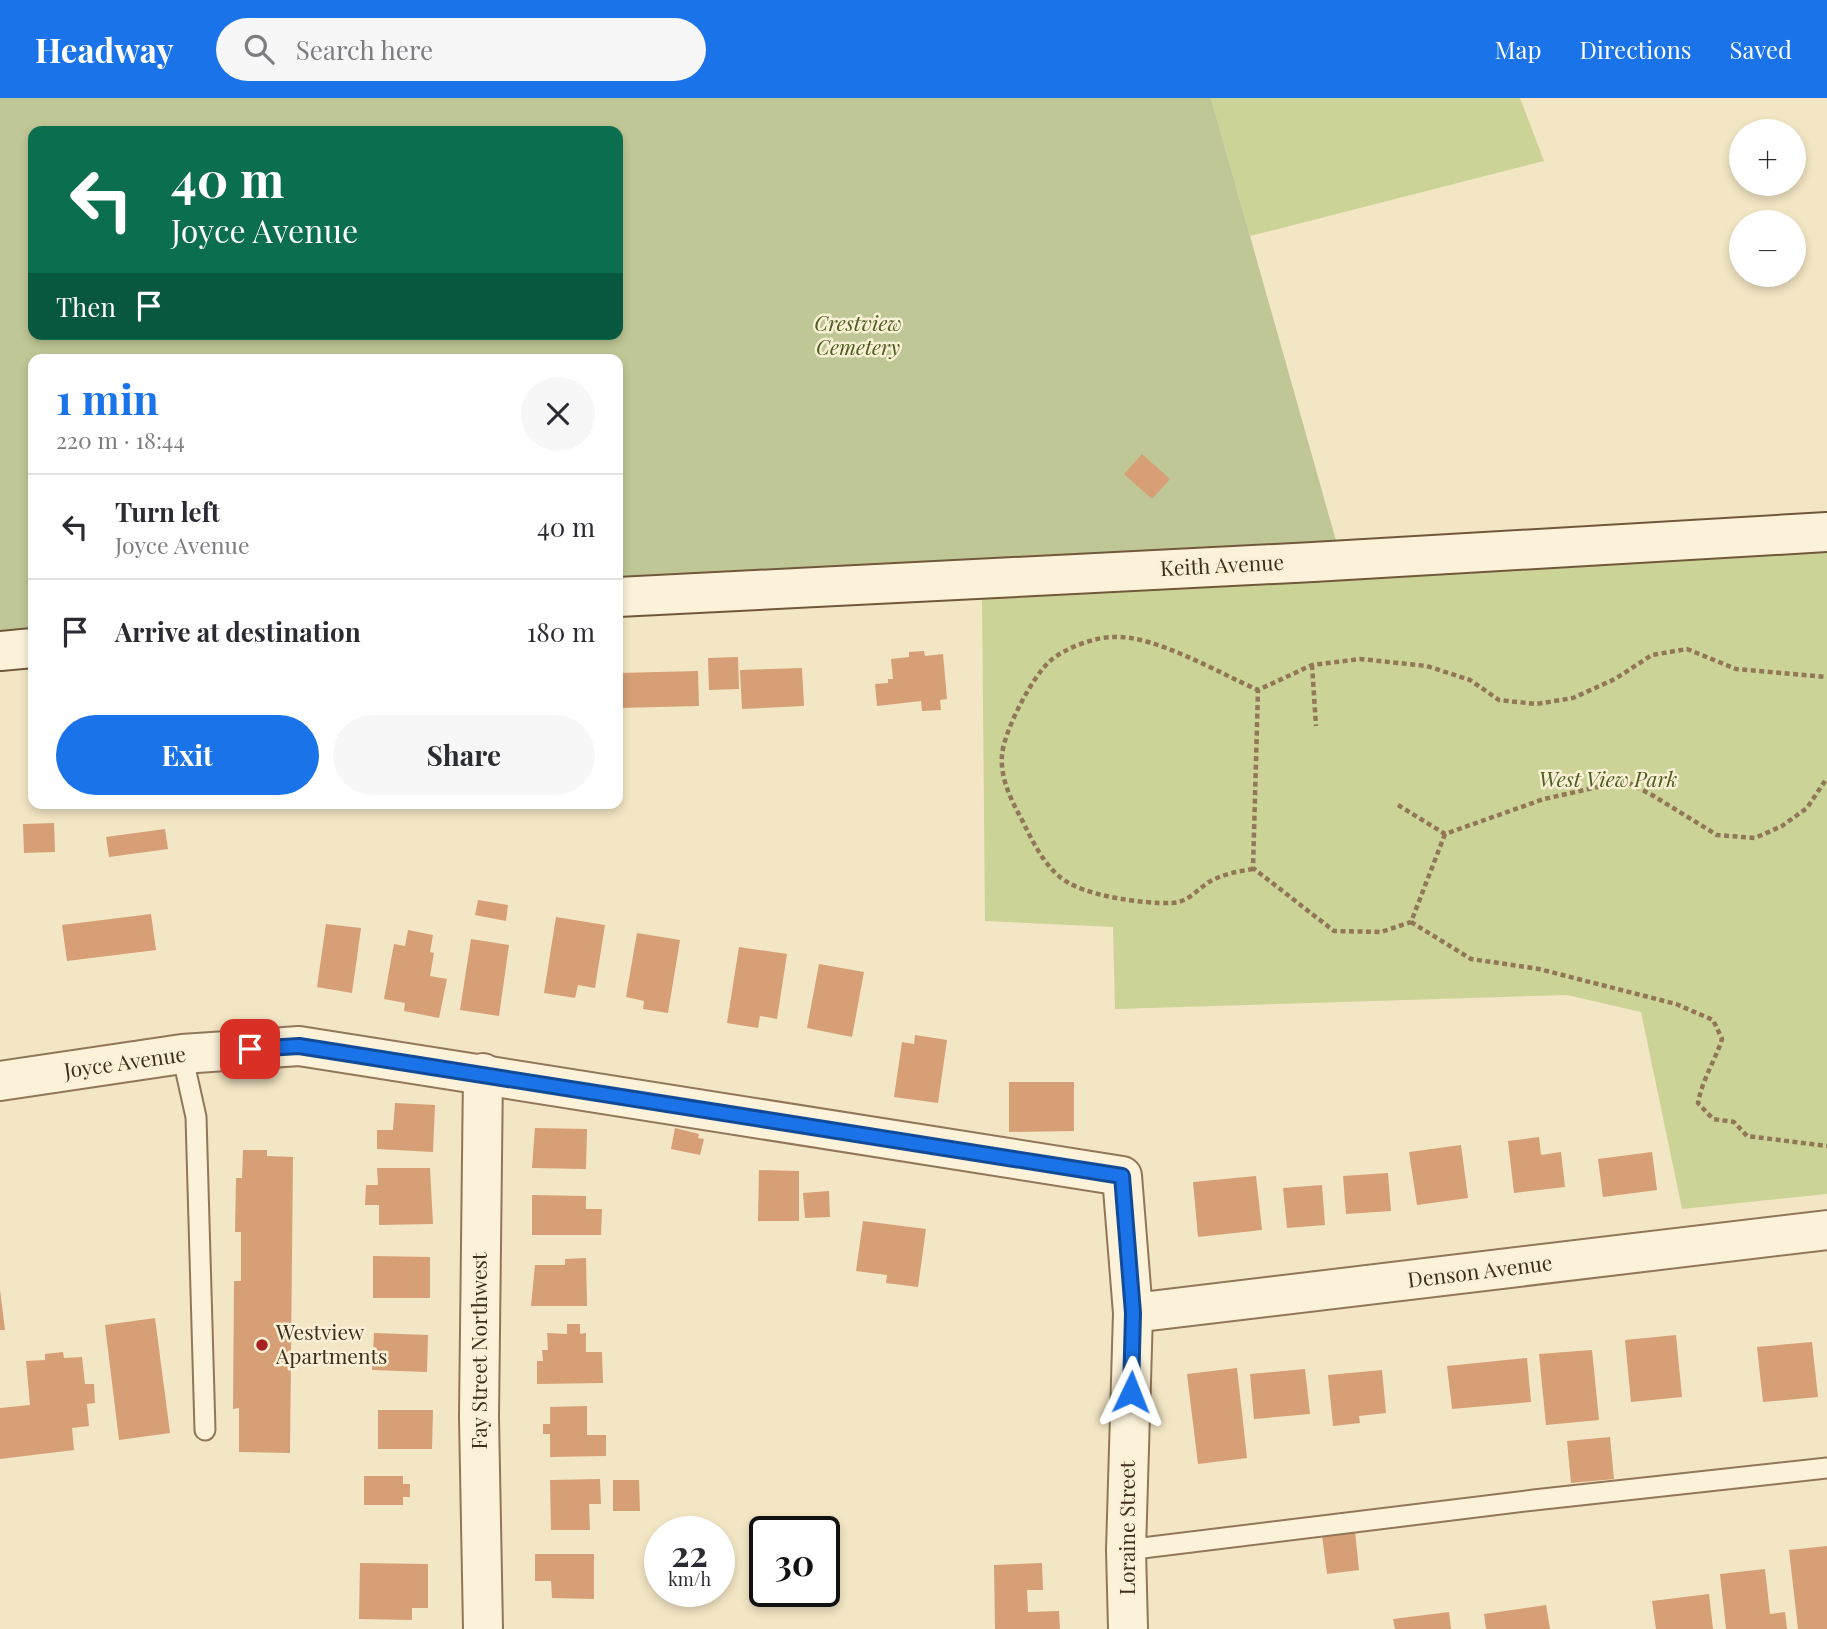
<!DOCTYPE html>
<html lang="en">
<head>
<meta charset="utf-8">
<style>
  :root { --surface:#fff; --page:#f7f7f7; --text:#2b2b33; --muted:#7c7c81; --line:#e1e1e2; --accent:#1a73e8 }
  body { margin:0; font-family:"Playfair Display",serif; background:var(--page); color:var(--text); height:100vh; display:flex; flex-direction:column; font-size:26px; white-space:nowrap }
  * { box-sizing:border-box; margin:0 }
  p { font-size:23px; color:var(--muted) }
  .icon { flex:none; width:38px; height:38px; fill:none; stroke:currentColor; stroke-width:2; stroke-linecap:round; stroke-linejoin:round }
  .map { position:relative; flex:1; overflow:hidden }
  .details { position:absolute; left:28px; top:256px; width:595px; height:455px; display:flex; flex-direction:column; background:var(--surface); border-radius:14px; box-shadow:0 4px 10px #0003 }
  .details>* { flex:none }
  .guide { position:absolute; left:28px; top:28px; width:595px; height:214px; border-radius:14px; box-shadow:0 4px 10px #0003; background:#0b6e4f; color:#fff; overflow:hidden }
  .tools { position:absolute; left:1729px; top:21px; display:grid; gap:14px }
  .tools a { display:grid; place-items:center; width:77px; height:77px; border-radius:50%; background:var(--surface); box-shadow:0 4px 10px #0003; font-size:35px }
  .speed { position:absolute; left:644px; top:1418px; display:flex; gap:14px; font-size:35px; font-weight:700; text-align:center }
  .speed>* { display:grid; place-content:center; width:91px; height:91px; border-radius:50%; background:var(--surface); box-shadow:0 4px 10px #0003; line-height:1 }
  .speed small { font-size:18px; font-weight:400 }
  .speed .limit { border:4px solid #111; border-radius:10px; background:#fff; color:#111 }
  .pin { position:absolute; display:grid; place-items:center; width:60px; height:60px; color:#fff; margin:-30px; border-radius:14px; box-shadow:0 4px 10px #0006 }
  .me { position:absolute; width:77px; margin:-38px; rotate:2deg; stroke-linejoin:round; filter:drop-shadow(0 0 5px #0008) }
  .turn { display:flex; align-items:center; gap:24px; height:147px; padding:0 28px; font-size:32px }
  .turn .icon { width:91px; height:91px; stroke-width:2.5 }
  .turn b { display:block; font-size:49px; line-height:60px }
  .then { display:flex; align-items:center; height:66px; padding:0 28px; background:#0003; gap:14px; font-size:26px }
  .round { display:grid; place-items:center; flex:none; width:74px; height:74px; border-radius:37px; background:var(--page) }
  .headline { display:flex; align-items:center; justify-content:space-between; height:119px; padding:0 28px }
  h1 { font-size:42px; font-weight:700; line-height:52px; color:var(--accent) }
  .cta { display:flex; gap:14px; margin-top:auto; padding:14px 28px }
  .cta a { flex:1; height:80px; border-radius:42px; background:var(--accent); color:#fff; font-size:28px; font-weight:700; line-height:80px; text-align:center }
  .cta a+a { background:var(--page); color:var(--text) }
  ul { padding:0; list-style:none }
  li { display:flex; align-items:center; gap:21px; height:105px; padding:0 28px; border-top:2px solid var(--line) }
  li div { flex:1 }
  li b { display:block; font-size:26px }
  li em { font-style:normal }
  header { display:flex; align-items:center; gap:42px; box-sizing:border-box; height:98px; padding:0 35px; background:var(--accent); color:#fff }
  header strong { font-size:33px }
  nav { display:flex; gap:38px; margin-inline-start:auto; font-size:24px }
  .search { width:490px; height:63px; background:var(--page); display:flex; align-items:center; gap:18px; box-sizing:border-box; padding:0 24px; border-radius:38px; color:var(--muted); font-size:26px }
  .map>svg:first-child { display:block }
</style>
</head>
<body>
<header>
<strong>Headway</strong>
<div class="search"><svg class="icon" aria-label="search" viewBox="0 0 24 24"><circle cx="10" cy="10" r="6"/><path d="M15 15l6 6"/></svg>Search here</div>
<nav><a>Map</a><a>Directions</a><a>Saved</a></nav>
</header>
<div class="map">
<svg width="1827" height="1531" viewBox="0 0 1827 1531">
  <rect width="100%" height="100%" fill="#f3e6c4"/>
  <g fill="#cbd396">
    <polygon points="1211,0 1520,0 1544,63 1250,138"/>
    <polygon points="1827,449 1827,1096 1682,1111 1641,914 1567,897 1115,911 1113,829 985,823 982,496"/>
  </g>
  <path fill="#c0c796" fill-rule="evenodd" d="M0,0H1211L1337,446L618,490V261H33V532L0,536ZM33,33H618V236H33Z"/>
  <g fill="#d69f76">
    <polygon points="1142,356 1170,381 1152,401 1124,376"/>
    <polygon points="924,553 925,558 943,556 947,601 940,602 941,612 922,613 921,603 877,608 875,586 888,585 888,581 893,581 891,561 909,559 909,554"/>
    <polygon points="738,559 739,591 709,592 708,560"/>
    <polygon points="802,570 804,608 742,611 740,572"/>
    <polygon points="698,573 699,608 618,610 618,575"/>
    <polygon points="54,725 55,754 24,755 23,726"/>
    <polygon points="165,731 168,751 109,759 106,739"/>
    <polygon points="478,802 508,807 506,823 475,817"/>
    <polygon points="151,816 156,852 67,863 62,827"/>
    <polygon points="556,819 605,827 595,890 578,887 575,900 544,895"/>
    <polygon points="326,826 361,830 352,895 317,889"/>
    <polygon points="408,832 433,837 430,854 434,855 430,878 447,881 439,920 404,913 405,905 384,901 394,846 405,848"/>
    <polygon points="637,835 680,842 668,915 643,911 644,903 626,899"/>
    <polygon points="471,841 509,847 499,918 460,912"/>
    <polygon points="739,849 787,856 777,921 760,918 758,930 727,925"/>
    <polygon points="819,866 864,874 852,939 807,930"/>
    <polygon points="915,937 947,942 938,1005 894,999 902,944 914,946"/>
    <polygon points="1009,984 1074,984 1074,1033 1009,1034"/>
    <polygon points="395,1005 435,1007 433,1054 377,1051 377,1032 393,1032"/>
    <polygon points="535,1030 587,1031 586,1071 532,1070"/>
    <polygon points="675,1030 699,1036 698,1040 704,1041 700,1057 671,1051"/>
    <polygon points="1539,1039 1541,1057 1561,1054 1565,1089 1514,1095 1508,1043"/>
    <polygon points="1461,1047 1468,1100 1417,1107 1409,1054"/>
    <polygon points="243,1052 267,1052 267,1058 293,1059 290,1355 239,1354 239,1310 233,1311 234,1183 241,1183 241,1134 235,1134 236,1080 242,1080"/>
    <polygon points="1652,1054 1657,1092 1603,1099 1598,1061"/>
    <polygon points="377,1070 430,1070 433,1126 379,1127 379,1107 365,1107 366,1087 378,1087"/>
    <polygon points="759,1072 799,1073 799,1123 758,1123"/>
    <polygon points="1388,1075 1391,1113 1346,1116 1343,1078"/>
    <polygon points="1256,1078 1262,1132 1198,1139 1193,1084"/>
    <polygon points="1322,1087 1325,1127 1287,1130 1283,1090"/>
    <polygon points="829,1093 830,1119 805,1120 803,1095"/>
    <polygon points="532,1097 586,1098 586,1111 602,1111 601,1137 532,1137"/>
    <polygon points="863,1123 926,1131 918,1189 886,1185 887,1177 856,1173"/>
    <polygon points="373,1158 430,1159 430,1200 373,1200"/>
    <polygon points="586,1160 587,1208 531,1208 535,1167 565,1167 565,1161"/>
    <polygon points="0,1192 5,1232 0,1232"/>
    <polygon points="155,1220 170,1335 119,1342 105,1227"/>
    <polygon points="567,1226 580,1226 580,1236 586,1235 586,1254 602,1254 603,1285 537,1286 537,1263 543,1263 542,1252 548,1252 547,1235 567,1236"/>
    <polygon points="374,1235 428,1237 427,1274 372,1272"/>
    <polygon points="1676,1237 1682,1299 1631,1304 1625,1242"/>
    <polygon points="1812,1244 1818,1299 1763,1304 1757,1249"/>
    <polygon points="1592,1252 1599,1322 1546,1327 1539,1256"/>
    <polygon points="63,1254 64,1260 82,1259 85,1286 94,1286 95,1305 87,1306 89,1328 72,1330 74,1352 0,1361 0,1310 30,1307 26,1263 45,1262 45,1256"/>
    <polygon points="1527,1260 1531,1304 1452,1311 1447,1268"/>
    <polygon points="1237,1270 1247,1360 1198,1366 1187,1276"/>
    <polygon points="1305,1271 1310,1316 1254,1321 1250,1276"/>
    <polygon points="1382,1272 1386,1315 1359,1318 1360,1325 1333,1328 1328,1277"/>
    <polygon points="587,1308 587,1337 606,1337 606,1358 550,1359 550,1336 543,1336 543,1326 550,1326 550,1309"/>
    <polygon points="378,1312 433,1312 432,1351 378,1351"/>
    <polygon points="1610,1339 1614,1381 1571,1385 1567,1343"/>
    <polygon points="364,1378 403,1378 403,1386 410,1386 410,1399 403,1399 403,1407 364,1407"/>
    <polygon points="600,1381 601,1406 589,1406 590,1432 551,1432 550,1382"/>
    <polygon points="613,1382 639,1382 640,1413 613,1413"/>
    <polygon points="1355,1433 1359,1472 1327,1476 1322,1437"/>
    <polygon points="1827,1448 1827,1531 1798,1531 1789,1452"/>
    <polygon points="535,1456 594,1456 594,1501 552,1500 551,1483 535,1483"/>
    <polygon points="360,1465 428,1466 428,1510 412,1510 412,1522 359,1521"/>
    <polygon points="1042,1465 1043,1492 1027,1492 1028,1514 1059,1513 1060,1531 995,1531 994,1467"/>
    <polygon points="1765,1471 1770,1516 1785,1514 1787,1531 1726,1531 1720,1476"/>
    <polygon points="1709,1496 1713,1531 1656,1531 1652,1503"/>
    <polygon points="1546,1507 1550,1531 1486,1531 1484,1516"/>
    <polygon points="1449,1514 1451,1531 1395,1531 1393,1521"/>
  </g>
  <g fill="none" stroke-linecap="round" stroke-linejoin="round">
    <g stroke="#917758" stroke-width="23">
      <g id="lane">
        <polyline points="182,956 196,1019 205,1332"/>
        <polyline points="1126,1452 1534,1402 1827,1370"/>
      </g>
    </g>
    <g stroke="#917758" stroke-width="42">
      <g id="street">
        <polyline points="0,983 182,956 299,948 1122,1078 1133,1215 1126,1452 1128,1531"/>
        <polyline points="1133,1215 1827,1132"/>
        <polyline points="483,1531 479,1319 483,975"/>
      </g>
    </g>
    <g stroke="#72583b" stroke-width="42">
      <g id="secondary">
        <polyline points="618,499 1313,464 1827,434"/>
        <polyline points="0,553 33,550"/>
      </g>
    </g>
    <g stroke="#917758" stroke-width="4.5" stroke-dasharray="5 3.5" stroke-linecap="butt">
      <polyline points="1312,567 1316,628"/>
      <polyline points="1398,707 1445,736 1544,701 1625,683 1652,697 1717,737 1755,740 1782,728 1807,710 1827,680"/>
      <polyline points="1445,736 1411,824 1381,834 1334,833 1253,770 1258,592 1312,567 1360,561 1427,568 1470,582 1499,602 1536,606 1573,600 1615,581 1652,557 1687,551 1736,571 1827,579"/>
      <path d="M1253,771C1241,773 1228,775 1217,780C1200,786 1192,804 1172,805C1143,806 1082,798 1060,779C1042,764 1032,742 1022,722C1011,702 1000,680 1002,657C1004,633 1032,579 1050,563C1065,550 1094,539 1114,539C1155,537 1219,575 1258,592"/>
      <path d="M1411,824L1471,861L1539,871L1676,906L1713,922L1722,941C1715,963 1702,982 1698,1005L1713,1021L1734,1024L1747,1038L1827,1048"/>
    </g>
    <use href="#lane" stroke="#fcf2d9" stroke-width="19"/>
    <use href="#street" stroke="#fcf2d9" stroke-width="38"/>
    <use href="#secondary" stroke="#fcf2d9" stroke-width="38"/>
  </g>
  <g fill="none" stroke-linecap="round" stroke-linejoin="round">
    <g stroke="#114b97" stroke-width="18">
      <polyline id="route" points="250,951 299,948 1122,1078 1133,1215 1131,1294"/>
    </g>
    <use href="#route" stroke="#1a73e8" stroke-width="12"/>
  </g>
  <circle fill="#a72220" stroke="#f9f0d5" stroke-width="2.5" cx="262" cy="1247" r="7"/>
  <g text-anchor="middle" stroke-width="5" stroke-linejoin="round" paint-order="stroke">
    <g font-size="21" font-style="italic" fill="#4d5e21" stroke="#f9f0d5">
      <text x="858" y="233">Crestview<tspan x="858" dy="24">Cemetery</tspan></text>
      <text x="1608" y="689">West View Park</text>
    </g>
    <g font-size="21" fill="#3f2e1d" stroke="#f9f0d5">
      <text transform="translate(1222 468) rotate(-3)" y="7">Keith Avenue</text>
      <text transform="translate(125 965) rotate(-8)" y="7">Joyce Avenue</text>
      <text transform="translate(1480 1174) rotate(-7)" y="7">Denson Avenue</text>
      <text transform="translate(480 1253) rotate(-90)" y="7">Fay Street Northwest</text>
      <text transform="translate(1128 1430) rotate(-90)" y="7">Loraine Street</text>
    </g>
    <g font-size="21" fill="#3f2e1d" stroke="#f9f0d5" text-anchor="start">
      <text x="276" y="1242">Westview<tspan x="276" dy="24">Apartments</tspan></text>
    </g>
  </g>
</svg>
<div class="tools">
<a>+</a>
<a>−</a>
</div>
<div class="speed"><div>22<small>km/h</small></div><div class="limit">30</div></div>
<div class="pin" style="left:250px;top:951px;background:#d93025"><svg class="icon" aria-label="arrive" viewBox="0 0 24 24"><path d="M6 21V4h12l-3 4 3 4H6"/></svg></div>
<svg class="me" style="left:1131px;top:1294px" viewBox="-20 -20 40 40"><path d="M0-17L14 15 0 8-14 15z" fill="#1a73e8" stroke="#fff" stroke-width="4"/></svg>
<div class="guide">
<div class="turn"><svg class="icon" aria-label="left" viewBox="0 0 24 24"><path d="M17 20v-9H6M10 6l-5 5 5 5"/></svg><div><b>40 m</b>Joyce Avenue</div></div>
<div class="then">Then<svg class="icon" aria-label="arrive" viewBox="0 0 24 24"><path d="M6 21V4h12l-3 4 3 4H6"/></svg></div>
</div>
<section class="details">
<div class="headline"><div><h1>1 min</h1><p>220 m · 18:44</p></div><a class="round"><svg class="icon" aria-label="close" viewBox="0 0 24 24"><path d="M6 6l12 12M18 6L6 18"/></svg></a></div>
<ul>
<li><svg class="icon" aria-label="left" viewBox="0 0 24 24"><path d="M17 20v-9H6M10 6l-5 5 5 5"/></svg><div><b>Turn left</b><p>Joyce Avenue</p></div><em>40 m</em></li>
<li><svg class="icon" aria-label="arrive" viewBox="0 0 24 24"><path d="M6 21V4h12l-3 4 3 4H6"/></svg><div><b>Arrive at destination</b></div><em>180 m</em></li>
</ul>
<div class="cta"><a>Exit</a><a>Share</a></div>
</section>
</div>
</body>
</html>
